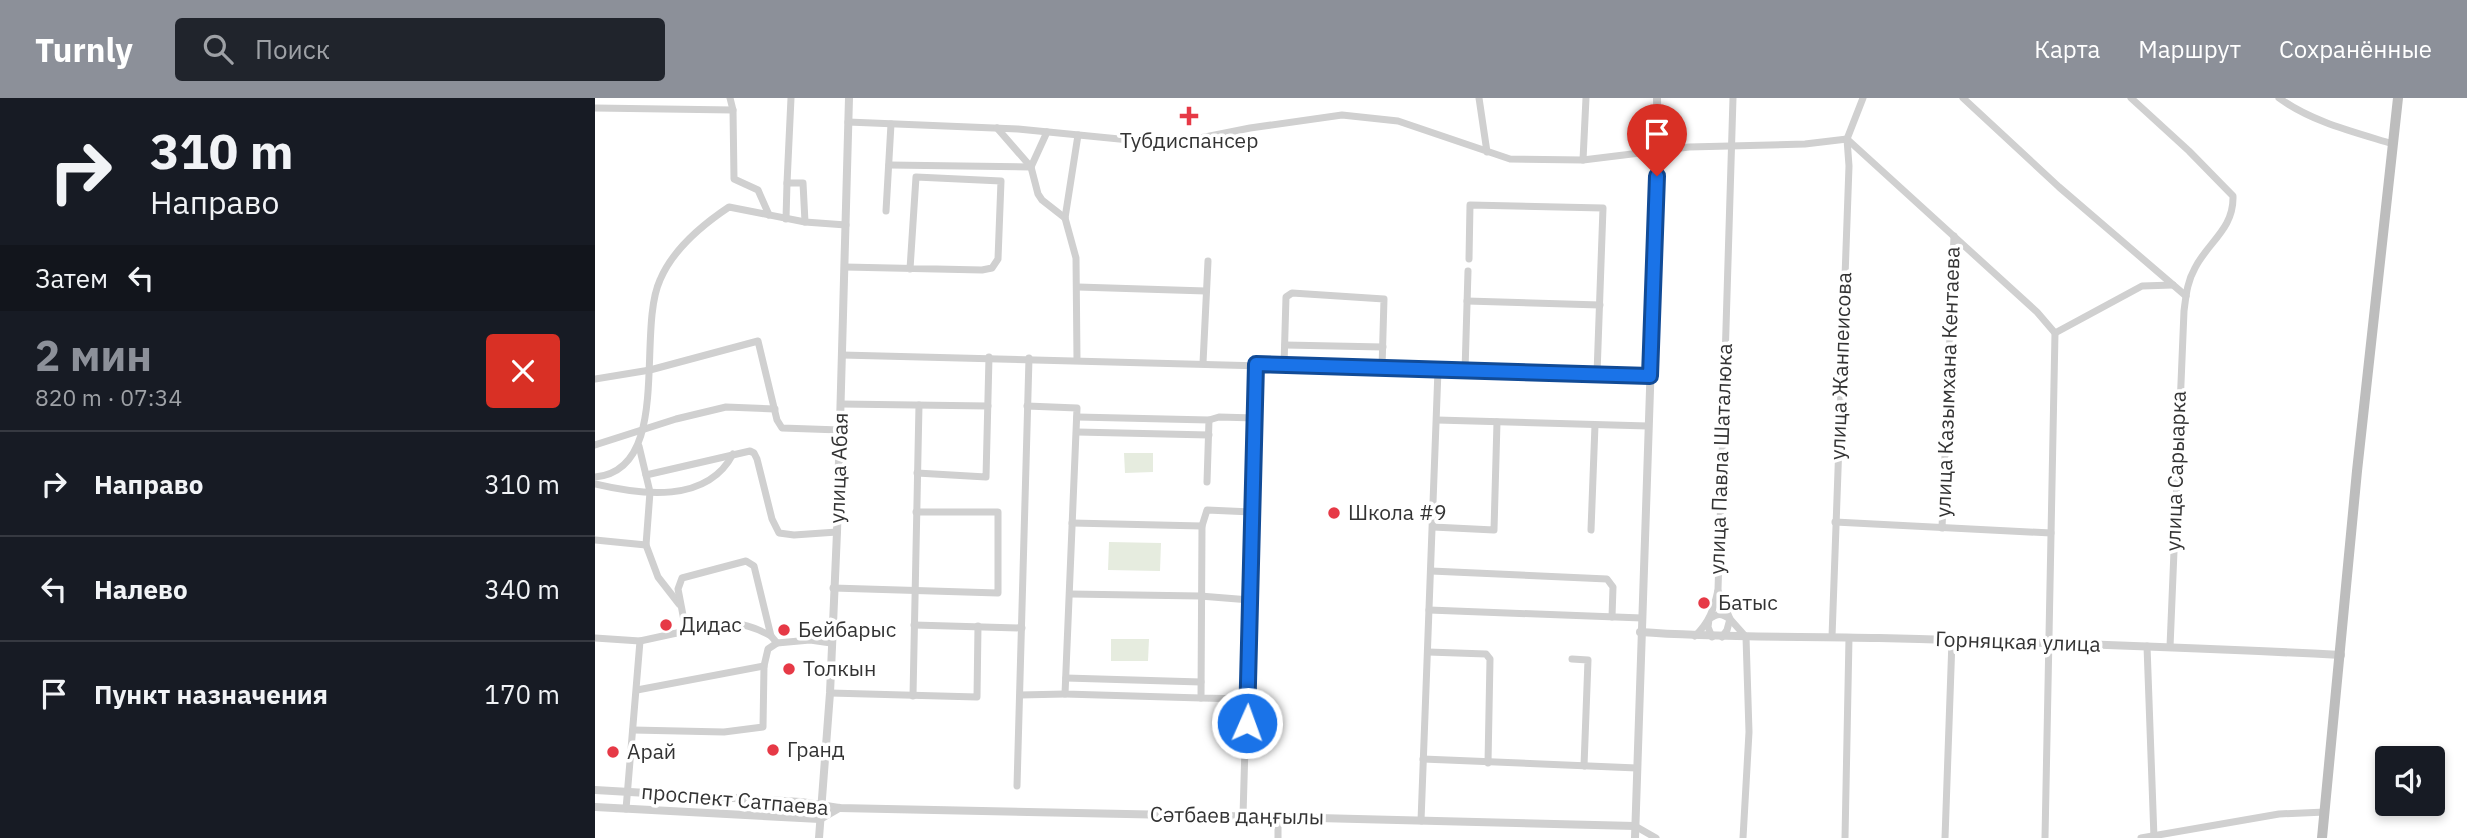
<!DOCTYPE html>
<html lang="ru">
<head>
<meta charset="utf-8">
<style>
  :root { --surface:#171b24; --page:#20242c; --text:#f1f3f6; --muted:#9ea1a6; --line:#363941; --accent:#8c9099 }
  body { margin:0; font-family:"IBM Plex Sans",sans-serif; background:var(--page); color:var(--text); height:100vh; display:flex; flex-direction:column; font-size:26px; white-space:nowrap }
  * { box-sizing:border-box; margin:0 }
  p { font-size:23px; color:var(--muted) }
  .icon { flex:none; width:38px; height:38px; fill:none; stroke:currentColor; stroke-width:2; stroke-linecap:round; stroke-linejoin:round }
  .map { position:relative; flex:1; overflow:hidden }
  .panel { display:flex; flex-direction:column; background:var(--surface); width:595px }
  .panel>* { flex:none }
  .top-card { background:#171b24; color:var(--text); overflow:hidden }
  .tools { position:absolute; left:1780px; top:648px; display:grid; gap:14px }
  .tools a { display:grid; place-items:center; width:70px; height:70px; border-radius:7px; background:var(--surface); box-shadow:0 4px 10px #0003; font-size:35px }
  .pin { position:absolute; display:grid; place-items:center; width:60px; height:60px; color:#fff; margin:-72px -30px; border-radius:50% 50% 50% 0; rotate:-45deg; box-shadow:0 0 7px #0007 }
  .pin .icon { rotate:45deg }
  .me { position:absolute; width:77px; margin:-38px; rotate:2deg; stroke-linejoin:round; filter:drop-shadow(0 0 5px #0008) }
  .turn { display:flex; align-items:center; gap:24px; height:147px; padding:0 35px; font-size:32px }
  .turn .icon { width:91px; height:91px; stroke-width:2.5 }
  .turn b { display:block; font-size:49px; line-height:60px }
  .then { display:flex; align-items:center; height:66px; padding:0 35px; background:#0003; gap:14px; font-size:26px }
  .round { display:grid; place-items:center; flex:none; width:74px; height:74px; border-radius:7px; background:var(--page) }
  .overview { display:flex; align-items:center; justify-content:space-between; height:119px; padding:0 35px }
  h1 { font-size:42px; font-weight:800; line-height:52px; color:var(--accent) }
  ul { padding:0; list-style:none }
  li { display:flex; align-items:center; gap:21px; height:105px; padding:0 35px; border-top:2px solid var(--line) }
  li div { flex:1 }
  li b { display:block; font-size:26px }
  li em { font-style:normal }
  header { display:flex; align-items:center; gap:42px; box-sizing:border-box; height:98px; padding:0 35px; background:var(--accent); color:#fff }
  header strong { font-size:33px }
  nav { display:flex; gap:38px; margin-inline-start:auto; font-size:24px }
  .search { width:490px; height:63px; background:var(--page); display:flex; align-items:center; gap:18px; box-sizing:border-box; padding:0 24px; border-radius:7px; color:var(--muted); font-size:26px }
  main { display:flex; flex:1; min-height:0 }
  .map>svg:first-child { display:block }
</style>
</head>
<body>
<header>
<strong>Turnly</strong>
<div class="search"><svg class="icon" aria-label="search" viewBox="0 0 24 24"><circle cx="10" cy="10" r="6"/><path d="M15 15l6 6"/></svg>Поиск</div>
<nav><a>Карта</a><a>Маршрут</a><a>Сохранённые</a></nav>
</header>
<main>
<section class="panel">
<div class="top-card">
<div class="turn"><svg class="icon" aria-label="right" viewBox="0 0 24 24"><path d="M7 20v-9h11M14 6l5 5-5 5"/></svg><div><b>310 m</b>Направо</div></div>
<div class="then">Затем<svg class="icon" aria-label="left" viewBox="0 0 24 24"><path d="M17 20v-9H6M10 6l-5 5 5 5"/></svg></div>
</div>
<div class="overview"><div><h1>2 мин</h1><p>820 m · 07:34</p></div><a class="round" style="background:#d93025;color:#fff"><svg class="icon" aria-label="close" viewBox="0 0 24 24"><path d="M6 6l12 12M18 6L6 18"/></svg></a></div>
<ul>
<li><svg class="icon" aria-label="right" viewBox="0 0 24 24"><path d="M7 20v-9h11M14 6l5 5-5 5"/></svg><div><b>Направо</b></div><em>310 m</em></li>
<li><svg class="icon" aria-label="left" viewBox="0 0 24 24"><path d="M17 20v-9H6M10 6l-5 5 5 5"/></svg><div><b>Налево</b></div><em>340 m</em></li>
<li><svg class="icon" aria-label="arrive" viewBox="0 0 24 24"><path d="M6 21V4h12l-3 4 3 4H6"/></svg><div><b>Пункт назначения</b></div><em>170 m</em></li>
</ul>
</section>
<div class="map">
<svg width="1872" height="740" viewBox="0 0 1872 740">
  <rect width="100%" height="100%" fill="#fff"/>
  <g fill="#e6ecdf">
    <polygon points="529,355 558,355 558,374 530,375"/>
    <polygon points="514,444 566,445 565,473 513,472"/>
    <polygon points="516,541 554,541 553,563 516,563"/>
  </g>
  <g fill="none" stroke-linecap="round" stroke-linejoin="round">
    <g stroke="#d0d0d0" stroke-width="7">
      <polyline points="135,0 138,12 139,81 163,92 174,117"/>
      <polyline points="196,0 192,85 208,85 210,124"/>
      <polyline points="884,0 892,54"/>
      <polyline points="1368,0 1464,89 1591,198"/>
      <path d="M1536,0L1594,53L1638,98C1639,131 1613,144 1600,170C1592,184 1591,198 1589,213L1575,549"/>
      <path d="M1684,0C1717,24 1759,34 1798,46"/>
      <polyline points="0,10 138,12"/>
      <polyline points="253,24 423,31 575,46 655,30 747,17 803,23 915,61 988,62 1094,49 1210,46 1252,41 1442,214 1460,235 1450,740"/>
      <polyline points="402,30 436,69 443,96 447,102 470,120"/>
      <polyline points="988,62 991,0"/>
      <polyline points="294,67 436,69"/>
      <polyline points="436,69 452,34"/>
      <polyline points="291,113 296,26"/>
      <polyline points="191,121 192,85"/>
      <polyline points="874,161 875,107 1008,110 1002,276"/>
      <polyline points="250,169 387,172 397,170 403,161 406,83 321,79 315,171"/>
      <polyline points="483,189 611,193"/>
      <polyline points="872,203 1005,207"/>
      <polyline points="1460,235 1547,188 1578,187"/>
      <polyline points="690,247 788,249"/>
      <polyline points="247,257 1055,278"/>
      <polyline points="482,262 481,160 470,120 483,37"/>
      <polyline points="608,265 613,163"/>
      <polyline points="689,267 691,199 697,195 789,201 787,270"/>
      <polyline points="870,273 873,173"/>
      <polyline points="0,281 55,272 163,243 182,322 187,330 245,332"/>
      <polyline points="246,306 393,308"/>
      <polyline points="432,308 482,310 470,596 606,600"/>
      <polyline points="482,319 614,322 612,384"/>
      <polyline points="614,322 624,319 660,320"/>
      <polyline points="842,322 1053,328"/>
      <polyline points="482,334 614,337"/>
      <polyline points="0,347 81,321 131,309 180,311"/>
      <polyline points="44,348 55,394 51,447 63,479 84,506"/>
      <polyline points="322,375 391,379 394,259"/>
      <polyline points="51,377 155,353 159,355 162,361 177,421 184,435 199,437 242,434"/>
      <path d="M0,379C78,372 41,234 65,182C78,151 107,127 134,109L210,124L251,127"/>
      <path d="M0,386C46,397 112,406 138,356"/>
      <polyline points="1240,424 1456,435"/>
      <polyline points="477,425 607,428"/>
      <polyline points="838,429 899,432 902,324"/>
      <polyline points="1347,430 1359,138"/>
      <polyline points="996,432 1000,327"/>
      <polyline points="0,442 51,447"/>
      <polyline points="836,473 1012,481 1018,489 1017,519"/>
      <polyline points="238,490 403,495 403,414 321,414"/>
      <polyline points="1123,493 1135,521 1151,539 1154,634 1148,740"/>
      <polyline points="475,496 605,498 655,502"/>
      <polyline points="834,512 1047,520"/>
      <polyline points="319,527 427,530"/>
      <path d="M91,533C129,526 141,519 176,538"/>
      <path d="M1100,538C1114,525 1119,511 1123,492L1138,0"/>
      <path d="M1117,539L1113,529L1114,521C1123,515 1126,515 1135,521L1132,532L1127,539"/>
      <polyline points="1237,539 1254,68 1252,41 1268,0"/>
      <polyline points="0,540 45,543"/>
      <polyline points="1552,548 1559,740"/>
      <polyline points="833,554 891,556 895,561 893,665"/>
      <polyline points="977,561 993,562 989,668"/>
      <polyline points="471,580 606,584"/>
      <polyline points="42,592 169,568"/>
      <polyline points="235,595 382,599 383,528"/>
      <polyline points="425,597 470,596"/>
      <polyline points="318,598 324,307"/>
      <polyline points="653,601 606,600 607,428 612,412 657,414"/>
      <polyline points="38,632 129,634 168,629 169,568 173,551 182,545"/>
      <polyline points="828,661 1042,670"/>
      <polyline points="422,688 434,260"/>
      <polyline points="31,711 45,543 91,533 83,491 87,480 151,463 159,468 176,538 182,545 215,542 236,545"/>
      <polyline points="648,718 661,266"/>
      <polyline points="826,723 843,272"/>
      <polyline points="1040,728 1061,740"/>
      <polyline points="683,740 683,719"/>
      <polyline points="1250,740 1254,540"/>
      <polyline points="1350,740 1357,542"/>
      <polyline points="1546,740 1684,716 1730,714"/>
    </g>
    <g stroke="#d0d0d0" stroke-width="8">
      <path d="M1045,534C1125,540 1204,538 1284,540C1438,544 1592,549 1746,557"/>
      <polyline points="0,692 206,704 244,710 683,719 1040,728"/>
      <polyline points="0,709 225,721 244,710"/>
      <polyline points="224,740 235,595 242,434 254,0"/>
      <polyline points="1040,740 1063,53 1062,0"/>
    </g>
    <polyline stroke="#bdbdbd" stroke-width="10" points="1727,740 1762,373 1803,0"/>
  </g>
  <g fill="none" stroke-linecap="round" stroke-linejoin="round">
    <g stroke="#114b97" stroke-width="18">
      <polyline id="route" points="652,625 661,266 1055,278 1062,78"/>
    </g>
    <use href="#route" stroke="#1a73e8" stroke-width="12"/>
  </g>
  <g fill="#e63946" stroke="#fff" stroke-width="2.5">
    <path d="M590.5 7.5h7v7h7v7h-7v7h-7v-7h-7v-7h7z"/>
    <circle cx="739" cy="415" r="7"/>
    <circle cx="1109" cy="505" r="7"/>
    <circle cx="71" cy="527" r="7"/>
    <circle cx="189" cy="532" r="7"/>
    <circle cx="194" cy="571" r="7"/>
    <circle cx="178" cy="652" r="7"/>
    <circle cx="18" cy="654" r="7"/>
  </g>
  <g text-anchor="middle" stroke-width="7" stroke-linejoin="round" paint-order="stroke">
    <g font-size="21" fill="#333" stroke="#fff" text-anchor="start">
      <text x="594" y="50" text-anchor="middle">Тубдиспансер</text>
      <text x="753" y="422">Школа #9</text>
      <text x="1123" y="512">Батыс</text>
      <text x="85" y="534">Дидас</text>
      <text x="203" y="539">Бейбарыс</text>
      <text x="208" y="578">Толкын</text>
      <text x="192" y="659">Гранд</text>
      <text x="32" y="661">Арай</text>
    </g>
    <g font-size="21" fill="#333" stroke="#fff">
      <text transform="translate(1246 268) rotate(-88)" y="7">улица Жанпеисова</text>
      <text transform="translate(1353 284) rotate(-88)" y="7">улица Казымхана Кентаева</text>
      <text transform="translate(1126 361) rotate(-88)" y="7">улица Павла Шаталюка</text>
      <text transform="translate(244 370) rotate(-88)" y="7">улица Абая</text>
      <text transform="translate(1581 373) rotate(-88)" y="7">улица Сарыарка</text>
      <text transform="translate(1423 544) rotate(2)" y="7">Горняцкая улица</text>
      <text transform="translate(140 702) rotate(5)" y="7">проспект Сатпаева</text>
      <text transform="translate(642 718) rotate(1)" y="7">Сәтбаев даңғылы</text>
    </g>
  </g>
</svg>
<div class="tools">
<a><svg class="icon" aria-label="sound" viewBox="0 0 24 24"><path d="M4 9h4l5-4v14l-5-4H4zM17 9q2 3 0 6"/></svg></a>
</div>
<div class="pin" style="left:1062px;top:78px;background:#d93025"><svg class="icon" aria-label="arrive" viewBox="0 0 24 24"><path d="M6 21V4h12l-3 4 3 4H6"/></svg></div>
<svg class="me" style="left:652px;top:625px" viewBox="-20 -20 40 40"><circle r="17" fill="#1a73e8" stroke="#fff" stroke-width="3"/><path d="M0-11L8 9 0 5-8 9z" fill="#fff"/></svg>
</div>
</main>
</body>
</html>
